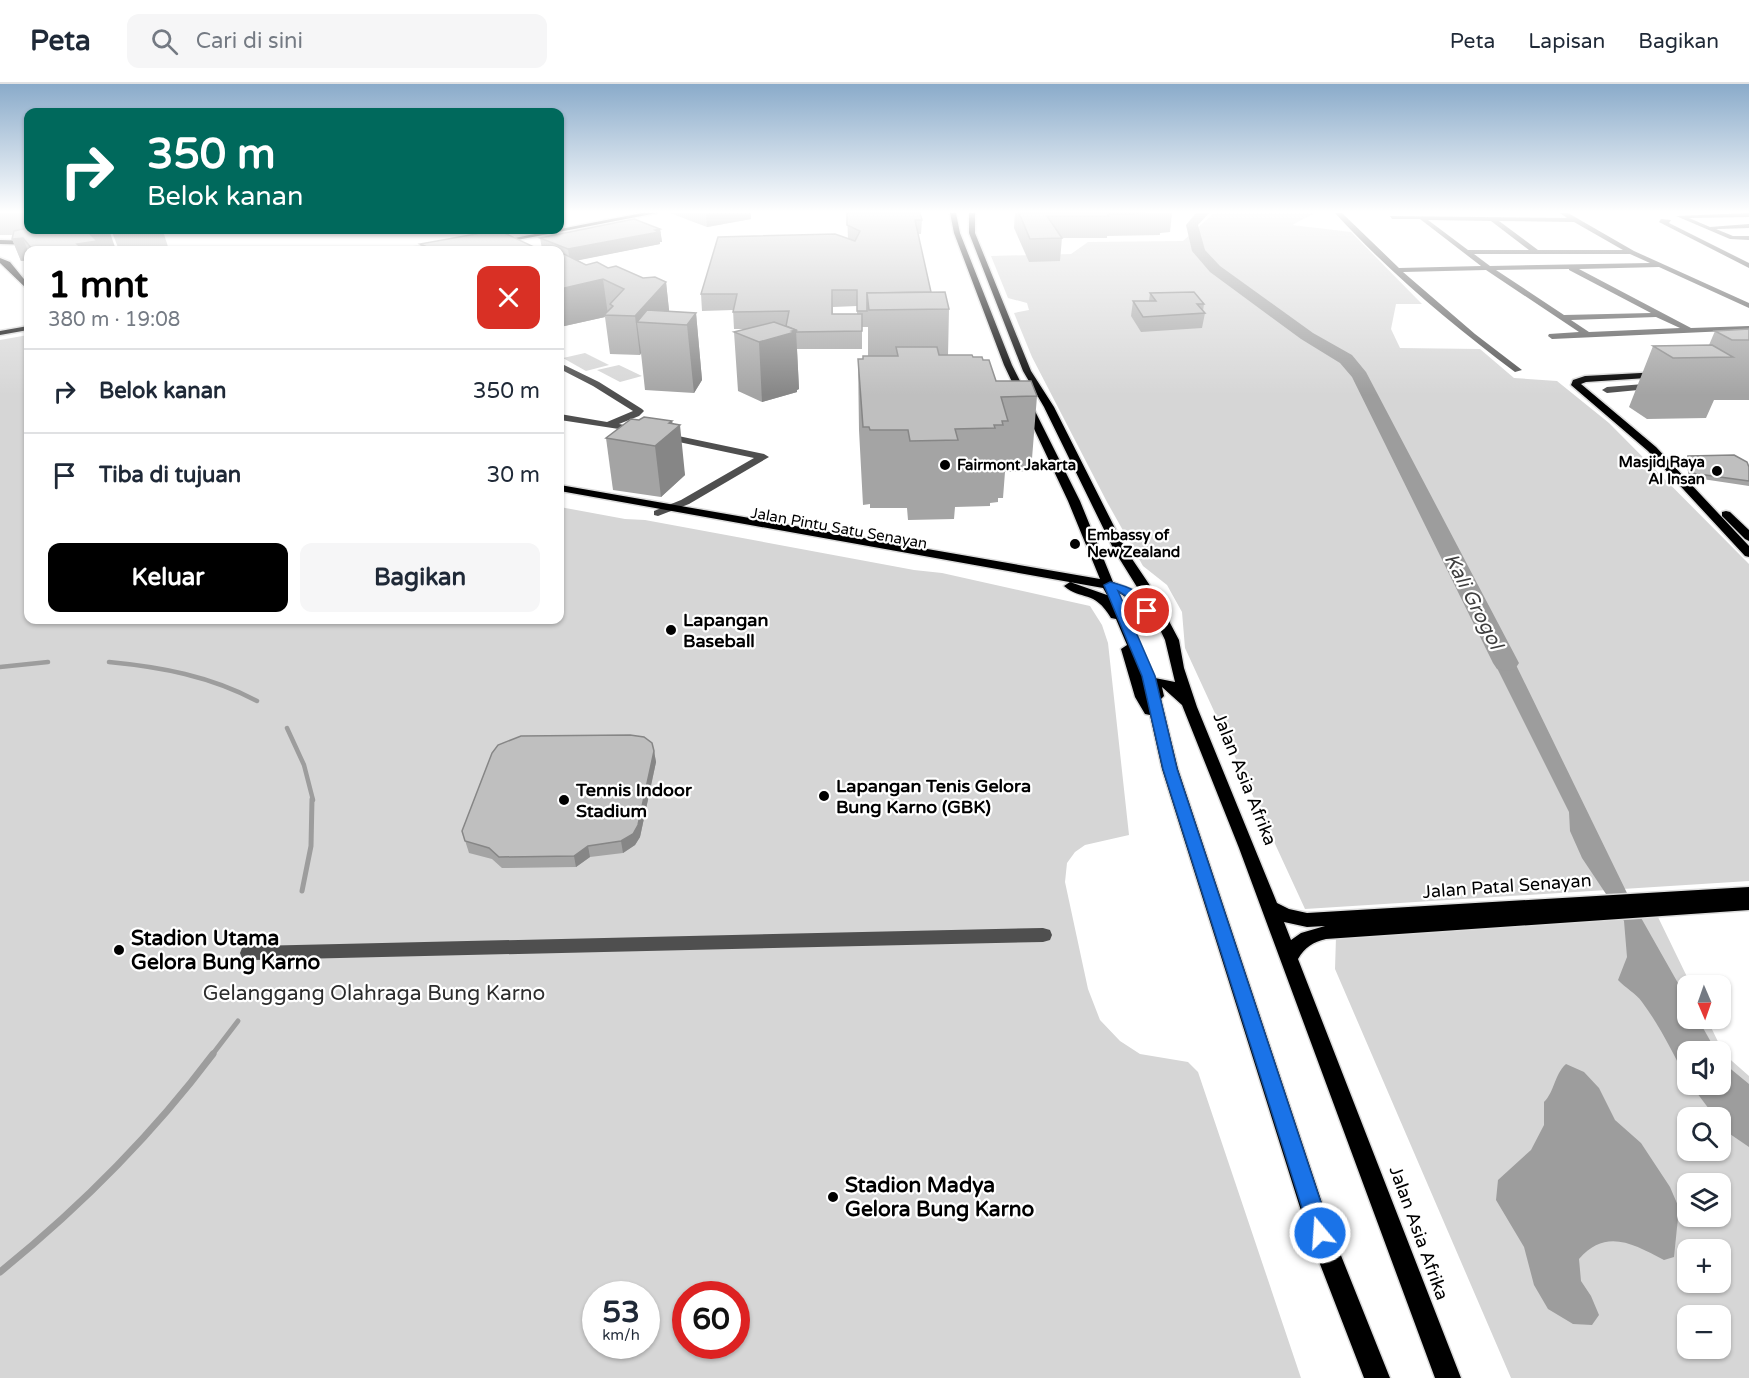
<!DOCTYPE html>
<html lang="id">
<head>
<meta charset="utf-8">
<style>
  :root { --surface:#fff; --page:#f6f6f7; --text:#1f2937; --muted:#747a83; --line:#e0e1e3; --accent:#000 }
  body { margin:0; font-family:"Varela Round",sans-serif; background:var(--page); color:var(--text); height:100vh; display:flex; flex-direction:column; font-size:22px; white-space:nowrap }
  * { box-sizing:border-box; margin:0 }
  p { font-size:20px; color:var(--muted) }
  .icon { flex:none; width:33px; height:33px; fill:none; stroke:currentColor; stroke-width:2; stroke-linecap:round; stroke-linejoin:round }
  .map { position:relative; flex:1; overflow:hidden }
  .drawer { position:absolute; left:24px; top:162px; width:540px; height:378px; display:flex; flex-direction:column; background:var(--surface); border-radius:12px; box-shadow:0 2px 4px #0004 }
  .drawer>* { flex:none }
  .guide { position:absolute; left:24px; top:24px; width:540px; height:126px; border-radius:12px; box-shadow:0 2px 4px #0004; background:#00695c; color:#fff; overflow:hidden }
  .needle { width:39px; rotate:178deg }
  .tools { position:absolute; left:1677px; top:891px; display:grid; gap:12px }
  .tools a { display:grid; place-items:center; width:54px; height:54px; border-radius:12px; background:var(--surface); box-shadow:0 2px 4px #0004; font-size:30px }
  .speed { position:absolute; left:582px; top:1197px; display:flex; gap:12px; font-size:30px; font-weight:700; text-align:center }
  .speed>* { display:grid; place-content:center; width:78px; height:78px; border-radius:50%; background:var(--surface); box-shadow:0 2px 4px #0004; line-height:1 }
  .speed small { font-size:15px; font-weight:400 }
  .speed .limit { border:9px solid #d22; background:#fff; color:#111 }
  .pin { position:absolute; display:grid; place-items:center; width:51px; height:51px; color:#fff; margin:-26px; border:3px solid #fff; border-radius:50%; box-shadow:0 2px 6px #0007 }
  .me { position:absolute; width:66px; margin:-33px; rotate:342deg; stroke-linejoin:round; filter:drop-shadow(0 0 4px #0008) }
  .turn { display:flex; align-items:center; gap:21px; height:126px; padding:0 24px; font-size:27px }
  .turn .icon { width:78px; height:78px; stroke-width:2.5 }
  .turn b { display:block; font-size:42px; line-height:51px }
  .round { display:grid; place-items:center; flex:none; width:63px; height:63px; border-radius:12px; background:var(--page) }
  .head { display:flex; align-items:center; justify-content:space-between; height:102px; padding:0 24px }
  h1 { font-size:36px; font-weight:700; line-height:45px; color:var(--accent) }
  .action { display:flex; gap:12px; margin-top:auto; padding:12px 24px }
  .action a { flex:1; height:69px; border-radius:12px; background:var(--accent); color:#fff; font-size:24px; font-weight:700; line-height:69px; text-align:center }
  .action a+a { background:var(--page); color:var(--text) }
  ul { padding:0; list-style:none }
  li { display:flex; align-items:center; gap:18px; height:84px; padding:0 24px; border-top:2px solid var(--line) }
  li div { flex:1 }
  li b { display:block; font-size:22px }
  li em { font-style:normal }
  header { display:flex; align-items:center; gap:36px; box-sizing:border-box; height:84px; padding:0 30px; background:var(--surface); border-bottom:2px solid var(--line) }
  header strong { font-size:28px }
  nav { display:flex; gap:33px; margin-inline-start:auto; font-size:21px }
  .search { width:420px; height:54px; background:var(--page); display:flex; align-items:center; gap:15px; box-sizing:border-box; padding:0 21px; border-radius:12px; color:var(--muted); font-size:22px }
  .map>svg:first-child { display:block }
</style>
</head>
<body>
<header>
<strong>Peta</strong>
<div class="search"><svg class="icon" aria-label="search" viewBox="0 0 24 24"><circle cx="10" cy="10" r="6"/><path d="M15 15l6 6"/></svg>Cari di sini</div>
<nav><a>Peta</a><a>Lapisan</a><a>Bagikan</a></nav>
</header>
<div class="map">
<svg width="1749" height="1294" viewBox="0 0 1749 1294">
  <rect width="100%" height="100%" fill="#fff"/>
  <g fill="#d6d6d6" fill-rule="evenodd">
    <polygon points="1214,129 1315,129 1292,141 1351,148 1422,220 1396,220 1391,245 1400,264 1480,265 1514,294 1557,297 1609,339 1749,480 1749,797 1305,825 1185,564 1182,528 1167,501 1143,482 1107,418 1032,273 1014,229 1029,226 1027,219 1008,214 991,172 1071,170 1088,158 1183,157"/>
    <path d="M28,251V536H560V423L625,435L645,436L914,486L942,489L1090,522L1102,541L1108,559L1129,751L1085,761L1075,768L1067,779L1065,798L1088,905L1100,936L1120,957L1140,970L1188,978L1198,988L1301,1294H0V256ZM596,1210H646V1262H596ZM686,1210H736V1262H686Z"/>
    <polygon points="585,269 609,281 586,287 563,274"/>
    <polygon points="619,281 642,292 620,298 597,286"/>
    <path d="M1657,831L1691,901L1688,902V934L1707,935L1724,970L1749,992V1294H1511L1335,885L1336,853ZM1688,968H1720V1000H1688ZM1688,1034H1720V1066H1688ZM1688,1100H1720V1132H1688ZM1688,1166H1720V1198H1688ZM1688,1232H1720V1264H1688Z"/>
  </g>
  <g fill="#9d9d9d">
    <path d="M1477,544L1499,546L1627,809L1687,915L1688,934L1698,935L1716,967L1688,968L1687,996C1673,969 1660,942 1642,918C1636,909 1625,904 1618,896L1627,873L1624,837L1582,774L1570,747L1569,728Z"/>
    <polygon points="1721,977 1749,1000 1749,1063 1727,1048 1721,1040 1720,1034 1715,1033 1691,1001 1720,1000"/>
    <path d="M1566,980L1584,988L1599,1004L1615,1036L1641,1059L1670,1103L1679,1124L1674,1173L1664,1176C1633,1160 1606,1144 1579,1175L1581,1197L1591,1212L1599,1231L1592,1241L1573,1240L1548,1225L1534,1201L1524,1163L1496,1116L1498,1096L1531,1066L1544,1041V1018C1555,1007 1554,991 1566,980Z"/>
  </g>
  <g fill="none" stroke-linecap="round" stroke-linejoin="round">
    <g stroke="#9d9d9d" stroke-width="4.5">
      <path d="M109,578C161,583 210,592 257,617"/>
      <polyline points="0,583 48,578"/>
      <polyline points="287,644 304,681 313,716"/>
    </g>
    <g stroke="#9d9d9d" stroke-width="5">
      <polyline points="302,807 311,762 312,715"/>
      <polyline points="212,971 238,937"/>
    </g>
    <path stroke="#9d9d9d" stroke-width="7" d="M0,1188C79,1124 152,1051 213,970"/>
    <polygon fill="#9d9d9d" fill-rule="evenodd" points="1196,129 1209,129 1198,141 1205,166 1220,182 1313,249 1352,271 1366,288 1519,579 1515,585 1506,587 1497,585 1493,579 1352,293 1340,279 1301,255 1210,188 1192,167 1186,141"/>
    <g stroke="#dbdbdb" stroke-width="3">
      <g id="major">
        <polygon points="642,129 657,129 497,160 494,158"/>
        <path d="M950,129H956L960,149L1012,281L1080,417L1113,498L1133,506L1145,516L1114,466L1044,323L1023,287L969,149V129H975V149L1031,287L1054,323L1126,466L1151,503L1179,556L1184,584L1197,623L1277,819L1289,825L1307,829L1749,803V826L1326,855C1313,858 1305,863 1298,875L1461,1294H1435L1239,764L1182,621L1162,603L1164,612L1161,615L1178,685L1332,1149L1390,1294H1364L1308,1149L1162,685L1150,631L1145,630L1135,613L1121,565L1127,561L1116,535L1111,534C1094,505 1081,517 1064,502L1070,498L1107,511L1103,504L560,407V401L1100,495L1068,417L1004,281L954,149ZM1118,508L1133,518L1144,534L1154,533L1165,556L1175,598L1155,594ZM1284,838L1307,843L1325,842L1301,849L1291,856Z"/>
        <polygon points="0,156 33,157 36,159 33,161 0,160"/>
        <polygon points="442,160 440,163 405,166 408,164"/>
        <polygon points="0,174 10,178 28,200 28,206 0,179"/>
        <polygon points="28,242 28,246 0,251 0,247"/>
        <polygon points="1659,288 1662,289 1662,293 1586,298 1581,300 1656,363 1749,462 1749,473 1745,472 1648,367 1571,301 1573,296 1585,292"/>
        <polygon points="1726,427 1730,428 1749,446 1749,457 1745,455 1722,432 1722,428"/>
      </g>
    </g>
    <g fill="#4f4f4f" fill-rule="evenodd">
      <path d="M1335,129H1342L1399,184L1481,182L1420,135H1392L1390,132L1567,134L1560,129H1568L1634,167L1749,219V224L1659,183L1579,185L1691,244L1749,242V246L1552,255L1548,252L1549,250L1579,248L1486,186L1403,188L1475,250L1522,286L1515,288C1451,240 1389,188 1335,129ZM1428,136L1491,137L1529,166H1468ZM1499,137L1574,138L1623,166H1538ZM1474,170H1630L1650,179L1490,182ZM1569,185V186L1651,229L1564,231L1496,186ZM1656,233L1680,244L1589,248L1571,236Z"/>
      <polygon points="1749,129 1749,133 1689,134 1710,143 1749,140 1749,144 1716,145 1733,152 1749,152 1749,156 1730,155 1676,132"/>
      <polygon points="1661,135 1671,136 1669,139 1749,179 1749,184 1659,138"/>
      <polygon points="560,279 599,298 642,325 644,327 639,332 619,340 645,345 645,349 560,336 560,330 607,338 633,327 593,302 560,285"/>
      <polygon points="1656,299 1659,300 1659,304 1607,309 1602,306 1607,303"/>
      <polygon points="664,349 764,370 769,373 689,420 658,432 654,431 654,427 681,416 754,374 660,354 660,350"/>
      <polygon points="1043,844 1050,846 1052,851 1050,856 1043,858 249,876 242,874 240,869 242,864 249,862"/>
    </g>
    <use href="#major" fill="#000" fill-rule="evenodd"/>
  </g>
  <g fill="#a4a4a4" fill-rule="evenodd">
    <polygon points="0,129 28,129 28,146 115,163 101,166 28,166 28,176 21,177 12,155 13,151 0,151"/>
    <polygon points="670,129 751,129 751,135 707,143"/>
    <path d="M847,129L922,136L921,150H918L931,208L949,225L948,271L973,273L983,276L996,297L1037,312L1031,387L1005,388L1003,414H998V418L990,419V422L955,423L954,435L908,436L907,424H870V420L863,421L859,346L858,275H863L868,272V243H862V265H797L799,305L797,306V308L762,318L738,307L734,248L747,245H734L733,226L702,227L701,210L848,155ZM857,222V230H833V223Z"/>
    <polygon points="1015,129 1172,129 1170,148 1160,149 1160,151 1107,152 1107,154 1062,154 1060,177 1029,178 1014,144"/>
    <polygon points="660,145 662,158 660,158 660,160 578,176 586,181 608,184 643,194 666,198 669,227 696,229 702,296 694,309 645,306 641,269 640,271 610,270 605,233 560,243 560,166 408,166 421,164 420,160 542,165 540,154"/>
    <polygon points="163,147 169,166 119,166 112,148"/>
    <polygon points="1150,209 1204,220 1203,227 1205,229 1202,244 1141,248 1131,232 1133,217 1149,217"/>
    <polygon points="1749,245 1749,316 1714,316 1706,334 1647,335 1629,323 1653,262 1709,261 1715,247"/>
    <polygon points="639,336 672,337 685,391 661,413 613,406 606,354"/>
    <polygon points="1688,372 1749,383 1749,402 1689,393 1686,377"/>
    <polygon points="654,667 656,678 640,753 635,761 623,769 590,773 576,783 502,784 492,775 469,769 462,747"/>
  </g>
  <g fill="#868686">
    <polygon points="706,129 751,129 751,135 707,143"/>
    <polygon points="660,145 662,158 660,158 660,160 570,178 568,165"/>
    <polygon points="86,146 109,146 115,163 101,166 79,166 77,160"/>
    <polygon points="23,154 28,167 28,176 21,177 12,155"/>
    <polygon points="603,195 608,231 604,231 605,233 560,243 560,205"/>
    <polygon points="666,198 670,235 637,238 641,269 640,271 635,232"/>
    <polygon points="696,229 702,296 694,309 687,241"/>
    <polygon points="796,246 799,305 797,306 797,308 762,318 759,258"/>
    <polygon points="672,337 673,347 680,341 685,391 661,413 655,362 669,339"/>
    <polygon points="654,667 656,678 640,753 635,761 623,769 621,757"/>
    <polygon points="588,762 590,773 576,783 574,772"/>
  </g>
  <g fill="#bfbfbf" stroke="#868686" stroke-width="1.5">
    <polygon points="847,129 920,129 922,136 915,136 931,208 867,209 867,227 857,227 857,206 832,206 832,230 862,230 862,247 796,248 796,246 786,242 789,227 733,228 737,210 701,210 718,153 835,150 855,157 860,147 847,141"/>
    <polygon points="1019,129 1145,129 1108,130 1109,132 1047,132 1062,154 1030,155"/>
    <polygon points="634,135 660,145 655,146 659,148 568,165 540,154"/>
    <polygon points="28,144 28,146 88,146 86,146 97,157 77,160 84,166 33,166 23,154 12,155 14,147"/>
    <polygon points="112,146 161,146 163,147 112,148"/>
    <polygon points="498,146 538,165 554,165 557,166 408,166 427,163 420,160"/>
    <polygon points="560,168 586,181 597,178 608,184 616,182 643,194 655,193 666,198 635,232 604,231 613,222 610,220 624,205 603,195 560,205"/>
    <polygon points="945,208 949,225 869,226 867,209"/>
    <polygon points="1194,208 1204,220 1197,220 1205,229 1143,233 1133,217 1156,217 1150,209"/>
    <polygon points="647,226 696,229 687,241 637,238"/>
    <polygon points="774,238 796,246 792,247 795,248 759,258 734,248"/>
    <polygon points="1749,245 1749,256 1732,256 1715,247"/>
    <polygon points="1712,261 1733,273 1673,274 1653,262"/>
    <polygon points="896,263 937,263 939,271 972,271 973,273 982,273 983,276 989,276 996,297 1031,297 1037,312 1001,313 1008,337 1002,337 1003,341 994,341 995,344 955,345 958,356 910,357 908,346 870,346 869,343 863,343 858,275 863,275 863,272 898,272"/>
    <polygon points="644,333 672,337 669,339 680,341 655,362 606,354 631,335 639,336"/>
    <polygon points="1734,371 1747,378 1749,383 1749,397 1691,389 1688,372"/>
    <polygon points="630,651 644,653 652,659 654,667 638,741 633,750 621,757 588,762 574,772 499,773 489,764 465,757 462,747 492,669 498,661 521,652"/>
  </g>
  <linearGradient id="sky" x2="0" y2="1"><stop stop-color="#8aabca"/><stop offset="0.41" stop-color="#fff"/><stop offset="1" stop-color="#fff" stop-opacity="0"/></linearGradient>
  <rect width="1749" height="311" fill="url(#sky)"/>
  <path fill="#1a73e8" stroke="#114b97" stroke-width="1.5" d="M1110,498C1130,503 1143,508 1153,527L1151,529H1143L1136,518L1118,507L1155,592L1177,685L1331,1149L1328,1156L1320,1159L1313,1156L1310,1149L1163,685L1142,592L1104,501Z"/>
  <g fill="#000" stroke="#fff" stroke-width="2">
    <circle cx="945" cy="381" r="6"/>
    <circle cx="1717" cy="387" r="6"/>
    <circle cx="1075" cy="460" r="6"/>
    <circle cx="671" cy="546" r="6"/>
    <circle cx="824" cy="712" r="6"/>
    <circle cx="564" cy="716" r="6"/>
    <circle cx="119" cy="866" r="6"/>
    <circle cx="833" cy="1113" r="6"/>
  </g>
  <g text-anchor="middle" stroke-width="4.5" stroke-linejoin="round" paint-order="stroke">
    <g font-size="15" font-weight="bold" fill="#000" stroke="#fff" text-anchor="start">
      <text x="1705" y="383" text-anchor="end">Masjid Raya<tspan x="1705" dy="17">Al Insan</tspan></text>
      <text x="957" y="386">Fairmont Jakarta</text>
      <text x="1087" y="456">Embassy of<tspan x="1087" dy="17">New Zealand</tspan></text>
    </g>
    <g font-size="15" fill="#000" stroke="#fff">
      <text transform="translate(839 444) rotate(10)" y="5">Jalan Pintu Satu Senayan</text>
    </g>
    <g font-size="18" font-weight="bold" fill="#000" stroke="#fff" text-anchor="start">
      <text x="683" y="542">Lapangan<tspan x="683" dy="21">Baseball</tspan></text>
      <text x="836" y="708">Lapangan Tenis Gelora<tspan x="836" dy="21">Bung Karno (GBK)</tspan></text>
      <text x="576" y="712">Tennis Indoor<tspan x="576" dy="21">Stadium</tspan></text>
    </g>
    <g font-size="18" fill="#000" stroke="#fff">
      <text transform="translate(1245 695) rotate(68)" y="6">Jalan Asia Afrika</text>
      <text transform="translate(1507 802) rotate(-4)" y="6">Jalan Patal Senayan</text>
      <text transform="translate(1419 1149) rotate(70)" y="6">Jalan Asia Afrika</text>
    </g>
    <g font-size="20" font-style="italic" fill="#3e3e3e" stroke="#fff">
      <text transform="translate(1474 517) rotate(63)" y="7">Kali Grogol</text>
    </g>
    <g font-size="21" font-weight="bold" fill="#000" stroke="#fff" text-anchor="start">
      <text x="131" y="861">Stadion Utama<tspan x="131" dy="24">Gelora Bung Karno</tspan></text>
      <text x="845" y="1108">Stadion Madya<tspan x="845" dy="24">Gelora Bung Karno</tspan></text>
    </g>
    <g font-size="21" fill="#2d2d2d" stroke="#fff">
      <text x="374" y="916">Gelanggang Olahraga Bung Karno</text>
    </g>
  </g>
</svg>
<div class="tools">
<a><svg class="needle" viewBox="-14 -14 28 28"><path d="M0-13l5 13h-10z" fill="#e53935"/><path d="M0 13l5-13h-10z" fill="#747a83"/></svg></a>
<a><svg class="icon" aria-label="sound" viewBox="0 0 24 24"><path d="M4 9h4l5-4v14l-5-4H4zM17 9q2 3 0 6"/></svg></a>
<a><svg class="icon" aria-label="search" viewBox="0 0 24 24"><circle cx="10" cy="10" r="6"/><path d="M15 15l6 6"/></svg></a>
<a><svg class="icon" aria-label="layers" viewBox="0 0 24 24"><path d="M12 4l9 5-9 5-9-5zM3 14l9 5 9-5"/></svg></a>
<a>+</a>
<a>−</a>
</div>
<div class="speed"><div>53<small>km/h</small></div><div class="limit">60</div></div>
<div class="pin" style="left:1147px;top:527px;background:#d93025"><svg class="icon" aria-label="arrive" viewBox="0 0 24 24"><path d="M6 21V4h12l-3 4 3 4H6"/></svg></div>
<svg class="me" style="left:1320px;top:1149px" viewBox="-20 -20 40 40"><circle r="17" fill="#1a73e8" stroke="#fff" stroke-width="3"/><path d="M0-11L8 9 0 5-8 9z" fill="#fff"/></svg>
<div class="guide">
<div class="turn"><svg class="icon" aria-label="right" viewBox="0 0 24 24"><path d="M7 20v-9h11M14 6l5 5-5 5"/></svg><div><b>350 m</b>Belok kanan</div></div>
</div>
<section class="drawer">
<div class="head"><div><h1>1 mnt</h1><p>380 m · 19:08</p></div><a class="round" style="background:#d93025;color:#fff"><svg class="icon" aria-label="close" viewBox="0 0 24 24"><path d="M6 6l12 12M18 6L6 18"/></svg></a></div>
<ul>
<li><svg class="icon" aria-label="right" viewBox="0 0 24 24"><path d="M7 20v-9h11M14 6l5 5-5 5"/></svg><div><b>Belok kanan</b></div><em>350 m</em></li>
<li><svg class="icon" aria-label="arrive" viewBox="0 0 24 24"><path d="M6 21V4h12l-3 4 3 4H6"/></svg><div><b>Tiba di tujuan</b></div><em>30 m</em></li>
</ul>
<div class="action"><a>Keluar</a><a>Bagikan</a></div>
</section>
</div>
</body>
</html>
